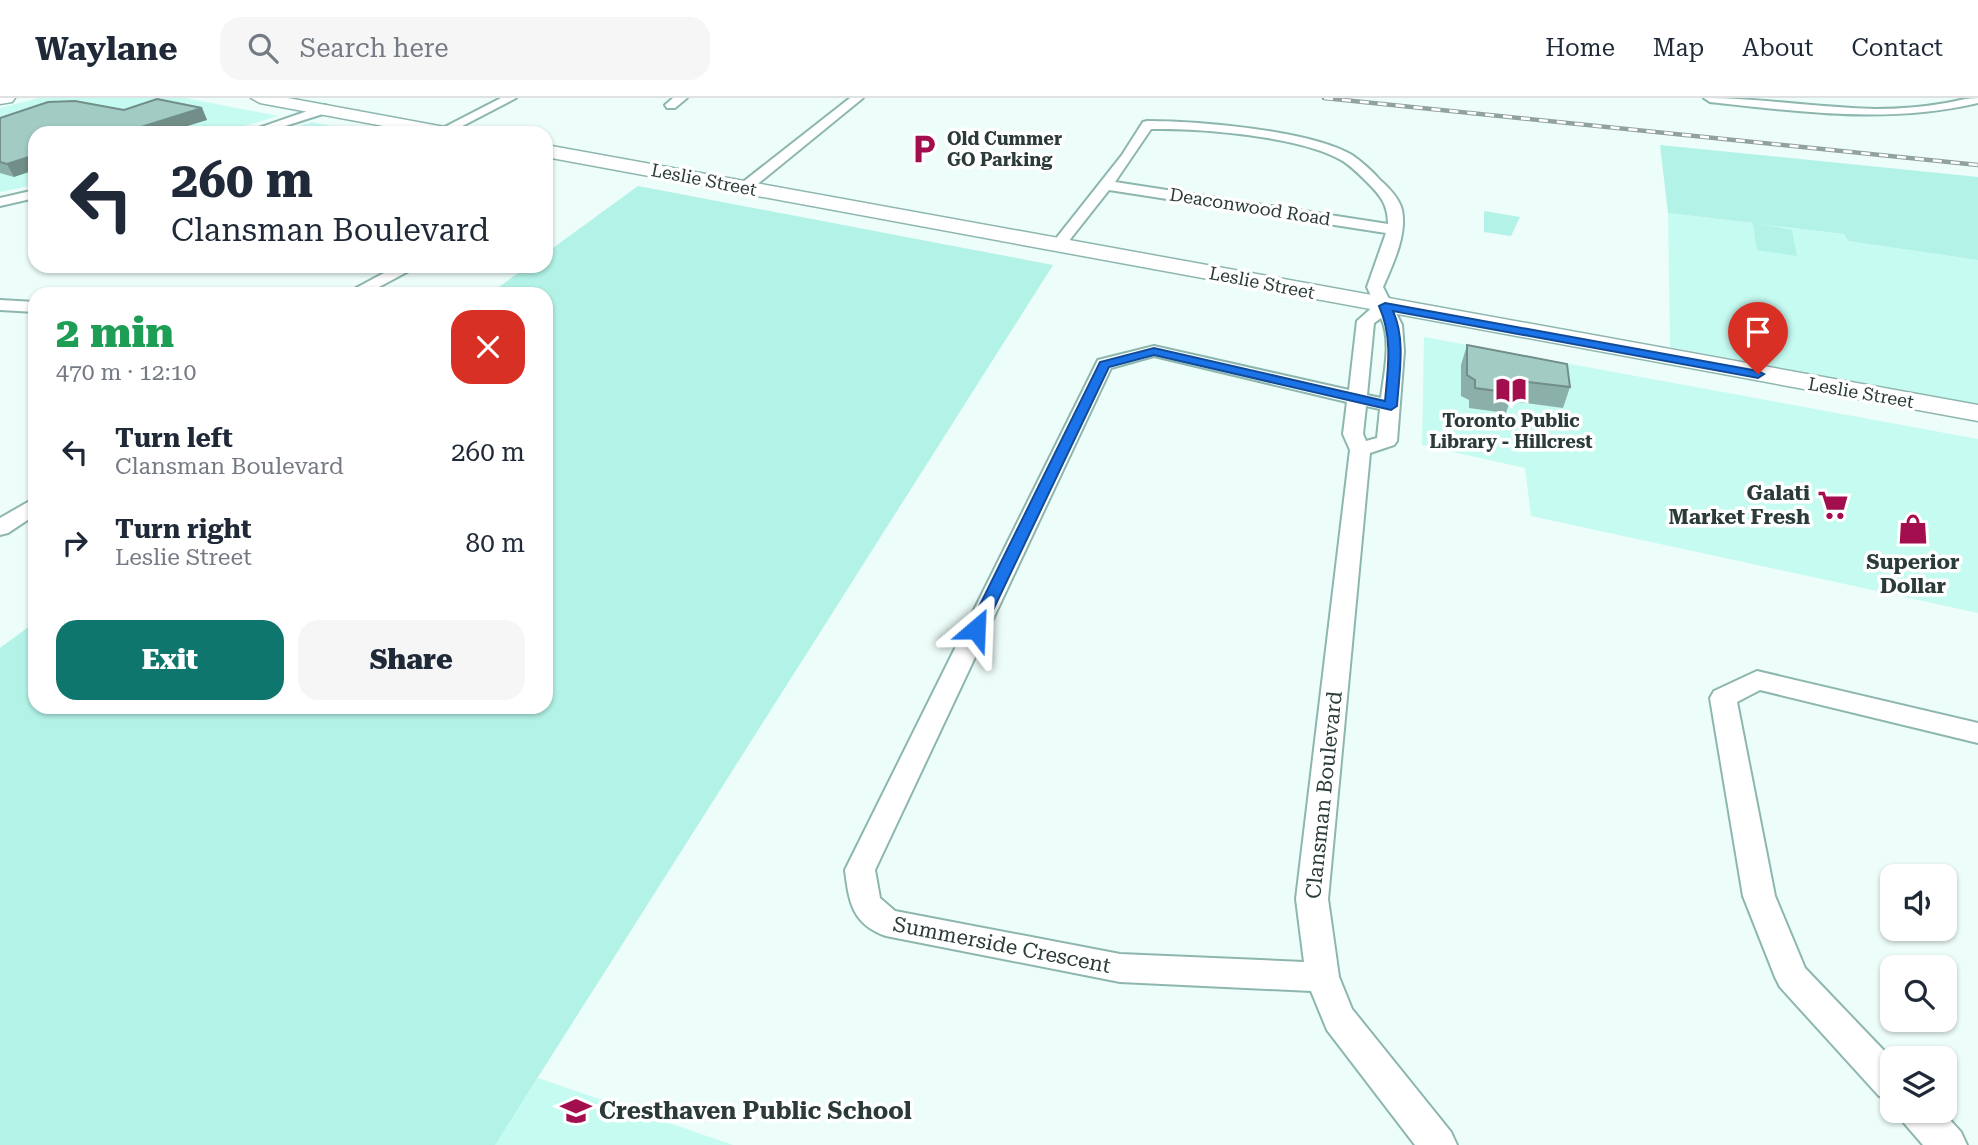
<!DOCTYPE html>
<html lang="en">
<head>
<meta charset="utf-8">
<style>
  :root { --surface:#fff; --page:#f6f6f7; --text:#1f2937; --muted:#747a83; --line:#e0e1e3; --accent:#0f766e }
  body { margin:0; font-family:"Roboto Serif",serif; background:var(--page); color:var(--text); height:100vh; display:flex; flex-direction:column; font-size:26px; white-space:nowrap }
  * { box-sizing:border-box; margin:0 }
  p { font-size:23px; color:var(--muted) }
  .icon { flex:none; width:38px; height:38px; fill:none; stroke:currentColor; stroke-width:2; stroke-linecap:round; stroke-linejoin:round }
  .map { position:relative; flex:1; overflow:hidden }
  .drawer { position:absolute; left:28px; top:189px; width:525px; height:427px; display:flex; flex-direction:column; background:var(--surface); border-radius:21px; box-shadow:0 2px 5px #0004 }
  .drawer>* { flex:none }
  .banner { position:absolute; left:28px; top:28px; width:525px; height:147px; border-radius:21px; box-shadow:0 2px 5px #0004; background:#fff; color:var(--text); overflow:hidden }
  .buttons { position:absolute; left:1880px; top:766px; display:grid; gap:14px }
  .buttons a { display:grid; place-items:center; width:77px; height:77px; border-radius:14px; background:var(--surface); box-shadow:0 2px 5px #0004; font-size:35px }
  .pin { position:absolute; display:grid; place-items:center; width:60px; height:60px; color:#fff; margin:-72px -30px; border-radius:50% 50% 50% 0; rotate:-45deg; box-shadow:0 0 7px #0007 }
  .pin .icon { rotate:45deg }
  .me { position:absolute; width:77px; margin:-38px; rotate:26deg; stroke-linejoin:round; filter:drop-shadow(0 0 5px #0008) }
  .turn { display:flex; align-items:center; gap:24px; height:147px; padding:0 28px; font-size:32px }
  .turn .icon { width:91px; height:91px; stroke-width:2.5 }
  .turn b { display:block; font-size:49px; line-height:60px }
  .round { display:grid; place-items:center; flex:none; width:74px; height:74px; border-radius:21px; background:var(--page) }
  .overview { display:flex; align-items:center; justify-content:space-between; height:119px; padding:0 28px }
  h1 { font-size:42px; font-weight:800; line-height:52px; color:#1e9e55 }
  .primary-button { display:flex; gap:14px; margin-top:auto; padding:14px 28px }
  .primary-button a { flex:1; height:80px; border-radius:21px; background:var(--accent); color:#fff; font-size:28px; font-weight:800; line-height:80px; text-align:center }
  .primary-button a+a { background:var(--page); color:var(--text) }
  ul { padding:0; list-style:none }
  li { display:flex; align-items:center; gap:21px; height:91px; padding:0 28px }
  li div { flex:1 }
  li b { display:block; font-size:26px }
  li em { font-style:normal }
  header { display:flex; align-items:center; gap:42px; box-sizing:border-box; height:98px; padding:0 35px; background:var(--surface); border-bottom:2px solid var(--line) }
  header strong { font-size:33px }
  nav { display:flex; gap:38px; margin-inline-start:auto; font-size:24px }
  .search { width:490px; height:63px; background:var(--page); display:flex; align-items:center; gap:18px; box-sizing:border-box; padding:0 24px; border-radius:21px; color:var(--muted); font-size:26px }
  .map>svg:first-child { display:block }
</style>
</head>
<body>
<header>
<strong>Waylane</strong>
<div class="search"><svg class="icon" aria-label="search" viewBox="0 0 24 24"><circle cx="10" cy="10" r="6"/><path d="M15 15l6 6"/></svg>Search here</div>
<nav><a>Home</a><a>Map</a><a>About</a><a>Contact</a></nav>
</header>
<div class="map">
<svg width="1978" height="1047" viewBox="0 0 1978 1047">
  <rect width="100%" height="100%" fill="#edfdfa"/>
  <g fill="#c6fbf2">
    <polygon points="39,0 185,0 278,18 221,35 35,35 35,87 0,94 0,10"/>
    <polygon points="312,24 364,35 278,35"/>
    <polygon points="1668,115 1844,136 1848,143 1978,162 1978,307 1670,249"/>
    <polygon points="1424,239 1978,341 1978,515 1531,418 1525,370 1422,347"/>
    <polygon points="538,980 733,1047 494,1047"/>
  </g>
  <g fill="#b2f2e7">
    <polygon points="1660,47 1978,79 1978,162 1848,143 1844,136 1759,126 1792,132 1797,158 1757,152 1753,125 1668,115"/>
    <polygon points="638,88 1053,167 495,1047 0,1047 0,550 35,524 35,609 546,609 546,196 489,196 528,168 546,168 546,155"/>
    <polygon points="1484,113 1520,119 1511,138 1484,134"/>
  </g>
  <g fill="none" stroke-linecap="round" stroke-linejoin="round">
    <g stroke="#8db6af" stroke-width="4">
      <g id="street">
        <polygon points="501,0 516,0 449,35 437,33"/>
        <polygon points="673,0 687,0 675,10 667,10 665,7"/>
        <polygon points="850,0 863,0 749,93 739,93 739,87"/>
        <path d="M1704,0C1762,0 1819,10 1876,11C1899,11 1923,9 1946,5C1957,3 1967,0 1978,0V5C1888,26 1801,14 1710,4Z"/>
        <polygon points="325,7 331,11 329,14 263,35 244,35"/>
        <path d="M1147,23C1197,23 1310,32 1352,57C1362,64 1372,73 1380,82C1389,90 1399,100 1402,112C1407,137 1393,166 1383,189L1402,227L1404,253L1397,343L1394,347L1370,355L1328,801L1339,879L1352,911L1451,1034L1457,1047H1415L1327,932L1311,893L1120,884L886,838C852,826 849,804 845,772L1098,262L1154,248L1349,292L1357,223L1375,207L1367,189L1386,135L1109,92L1064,149H1054L1051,146L1054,143L1122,57L1143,24ZM1151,31C1199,30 1302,38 1343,63C1352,69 1360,77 1368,85C1381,98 1388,107 1388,126L1115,84ZM1381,220C1392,243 1384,275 1381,300L1367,297L1374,225ZM1154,258L1347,304L1343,336L1350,352L1296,801L1304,864L1120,856L895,813L880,800L875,772L1111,270ZM1366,308L1380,311L1377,340L1366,343L1363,336Z"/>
        <polygon points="35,92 35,100 0,108 0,100"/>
        <polygon points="397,168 418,168 366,196 345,196"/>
        <polygon points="0,202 35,204 35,214 0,212"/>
        <polygon points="35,400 35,417 8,435 0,437 0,420"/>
        <polygon points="1757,573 1978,625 1978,645 1760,592 1737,604 1775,798 1805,870 1892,961 1892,1003 1879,998 1780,889 1775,879 1743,798 1710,600 1714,593"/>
        <polygon points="1899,1013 1942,1013 1961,1034 1967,1047 1923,1047 1904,1025"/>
      </g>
    </g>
    <g stroke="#8db6af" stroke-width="3">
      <g id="secondary">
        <polygon points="0,0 15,0 12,4 0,6"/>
        <polygon points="251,0 288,0 450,30 459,35 421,35 260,5"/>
        <polygon points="546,47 1978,307 1978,323 546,59"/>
      </g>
    </g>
    <use href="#street" fill="#fff" fill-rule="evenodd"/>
    <use href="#secondary" fill="#fff" fill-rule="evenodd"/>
    <g stroke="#91a19f" stroke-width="4.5">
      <polyline id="rail" points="1324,0 1978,67"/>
    </g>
    <use href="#rail" stroke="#fff" stroke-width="2.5" stroke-dasharray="9" stroke-linecap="butt"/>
  </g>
  <g fill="#8bafa9">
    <polygon points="202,10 207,22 35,35 14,79 0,75 0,20"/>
    <polygon points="1467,247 1570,289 1563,310 1510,303 1506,315 1469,310 1469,302 1461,298 1461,267"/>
  </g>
  <g fill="#718e89">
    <polygon points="202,10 207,22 165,35 122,35"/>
    <polygon points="35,57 35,72 14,79 7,66"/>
  </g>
  <g fill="#a2cbc4" stroke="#718e89" stroke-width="2">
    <polygon points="157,1 202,10 122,35 35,35 35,57 7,66 0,64 0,20 48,4 75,3 124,12"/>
    <polygon points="1467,247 1567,266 1570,289 1511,282 1513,295 1475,290 1475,282 1467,277"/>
  </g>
  <path fill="#1a73e8" stroke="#114b97" stroke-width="2" d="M1385,205L1758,273L1764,276L1758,280L1393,213C1406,242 1399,277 1397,308L1391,312L1154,257L1109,269L984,531L976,537L970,535L968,531L1100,264L1154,250L1385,303C1388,270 1393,239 1379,208Z"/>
  <defs>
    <g id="parking-bare" transform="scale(2.415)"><path d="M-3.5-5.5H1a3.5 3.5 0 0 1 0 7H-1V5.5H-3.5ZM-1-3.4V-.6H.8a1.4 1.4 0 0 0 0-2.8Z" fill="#a30e4e" stroke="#fff" stroke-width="2.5" paint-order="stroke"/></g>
    <g id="library-bare" transform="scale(2.415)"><path d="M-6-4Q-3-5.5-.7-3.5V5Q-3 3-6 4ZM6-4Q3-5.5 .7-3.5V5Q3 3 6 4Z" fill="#a30e4e" stroke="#fff" stroke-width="2.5" paint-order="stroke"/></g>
    <g id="supermarket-bare" transform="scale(2.415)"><path d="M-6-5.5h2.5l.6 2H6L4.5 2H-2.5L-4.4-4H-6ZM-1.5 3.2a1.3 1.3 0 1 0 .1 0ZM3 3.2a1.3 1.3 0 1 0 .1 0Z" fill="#a30e4e" stroke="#fff" stroke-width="2.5" paint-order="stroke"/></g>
    <g id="shop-bare" transform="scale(2.415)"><path d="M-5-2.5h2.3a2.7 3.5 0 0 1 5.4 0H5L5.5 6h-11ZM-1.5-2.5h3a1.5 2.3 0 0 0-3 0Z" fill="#a30e4e" stroke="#fff" stroke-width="2.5" paint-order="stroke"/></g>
    <g id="school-bare" transform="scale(2.415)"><path d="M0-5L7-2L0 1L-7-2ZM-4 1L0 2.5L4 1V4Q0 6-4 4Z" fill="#a30e4e" stroke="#fff" stroke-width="2.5" paint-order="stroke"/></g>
  </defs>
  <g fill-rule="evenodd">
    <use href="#parking-bare" x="924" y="51"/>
    <use href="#library-bare" x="1511" y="292"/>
    <use href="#supermarket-bare" x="1833" y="407"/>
    <use href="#shop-bare" x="1913" y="431"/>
    <use href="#school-bare" x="576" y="1013"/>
  </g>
  <g text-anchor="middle" stroke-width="7" stroke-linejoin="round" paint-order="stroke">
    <g font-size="18" font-weight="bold" fill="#2b3b39" stroke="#fff" text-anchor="start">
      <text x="947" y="47">Old Cummer<tspan x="947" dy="21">GO Parking</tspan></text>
      <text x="1511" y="329" text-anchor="middle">Toronto Public<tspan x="1511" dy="21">Library - Hillcrest</tspan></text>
    </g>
    <g font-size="18" fill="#2b3b39" stroke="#fff">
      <text transform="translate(704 82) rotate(11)" y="6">Leslie Street</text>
      <text transform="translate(1250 109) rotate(9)" y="6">Deaconwood Road</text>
      <text transform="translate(1262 185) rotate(11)" y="6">Leslie Street</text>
      <text transform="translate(1861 295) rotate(10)" y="6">Leslie Street</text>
    </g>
    <g font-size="21" font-weight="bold" fill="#2b3b39" stroke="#fff" text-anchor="end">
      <text x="1810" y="402">Galati<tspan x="1810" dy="24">Market Fresh</tspan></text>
      <text x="1913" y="471" text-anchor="middle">Superior<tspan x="1913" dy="24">Dollar</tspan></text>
    </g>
    <g font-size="21" fill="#2b3b39" stroke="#fff">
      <text transform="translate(1324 697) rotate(-84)" y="7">Clansman Boulevard</text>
      <text transform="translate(1002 847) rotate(11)" y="7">Summerside Crescent</text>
    </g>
    <g font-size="24" font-weight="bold" fill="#2b3b39" stroke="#fff" text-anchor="start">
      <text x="599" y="1021">Cresthaven Public School</text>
    </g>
  </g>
</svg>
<div class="buttons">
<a><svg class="icon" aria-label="sound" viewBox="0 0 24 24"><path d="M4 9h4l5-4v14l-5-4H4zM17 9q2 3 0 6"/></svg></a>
<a><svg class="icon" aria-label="search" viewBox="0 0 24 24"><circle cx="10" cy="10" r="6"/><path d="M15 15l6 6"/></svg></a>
<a><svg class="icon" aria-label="layers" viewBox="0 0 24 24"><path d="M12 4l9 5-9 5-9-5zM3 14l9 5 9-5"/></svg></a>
</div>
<div class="pin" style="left:1758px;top:276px;background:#d93025"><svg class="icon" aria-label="arrive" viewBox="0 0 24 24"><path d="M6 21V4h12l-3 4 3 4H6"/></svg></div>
<svg class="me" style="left:976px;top:531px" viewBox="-20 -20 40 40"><path d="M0-17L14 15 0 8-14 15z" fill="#1a73e8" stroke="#fff" stroke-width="4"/></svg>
<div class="banner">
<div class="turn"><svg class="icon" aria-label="left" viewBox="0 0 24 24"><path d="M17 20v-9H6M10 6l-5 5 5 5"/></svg><div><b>260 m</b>Clansman Boulevard</div></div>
</div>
<section class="drawer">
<div class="overview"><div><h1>2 min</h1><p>470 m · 12:10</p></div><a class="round" style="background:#d93025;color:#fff"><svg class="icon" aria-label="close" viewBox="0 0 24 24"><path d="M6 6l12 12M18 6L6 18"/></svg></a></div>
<ul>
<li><svg class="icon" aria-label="left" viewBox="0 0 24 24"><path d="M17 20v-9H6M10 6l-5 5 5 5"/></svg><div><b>Turn left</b><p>Clansman Boulevard</p></div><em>260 m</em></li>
<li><svg class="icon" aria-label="right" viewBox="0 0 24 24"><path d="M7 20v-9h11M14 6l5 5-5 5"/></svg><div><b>Turn right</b><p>Leslie Street</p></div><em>80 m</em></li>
</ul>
<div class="primary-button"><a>Exit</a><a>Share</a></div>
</section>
</div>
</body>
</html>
